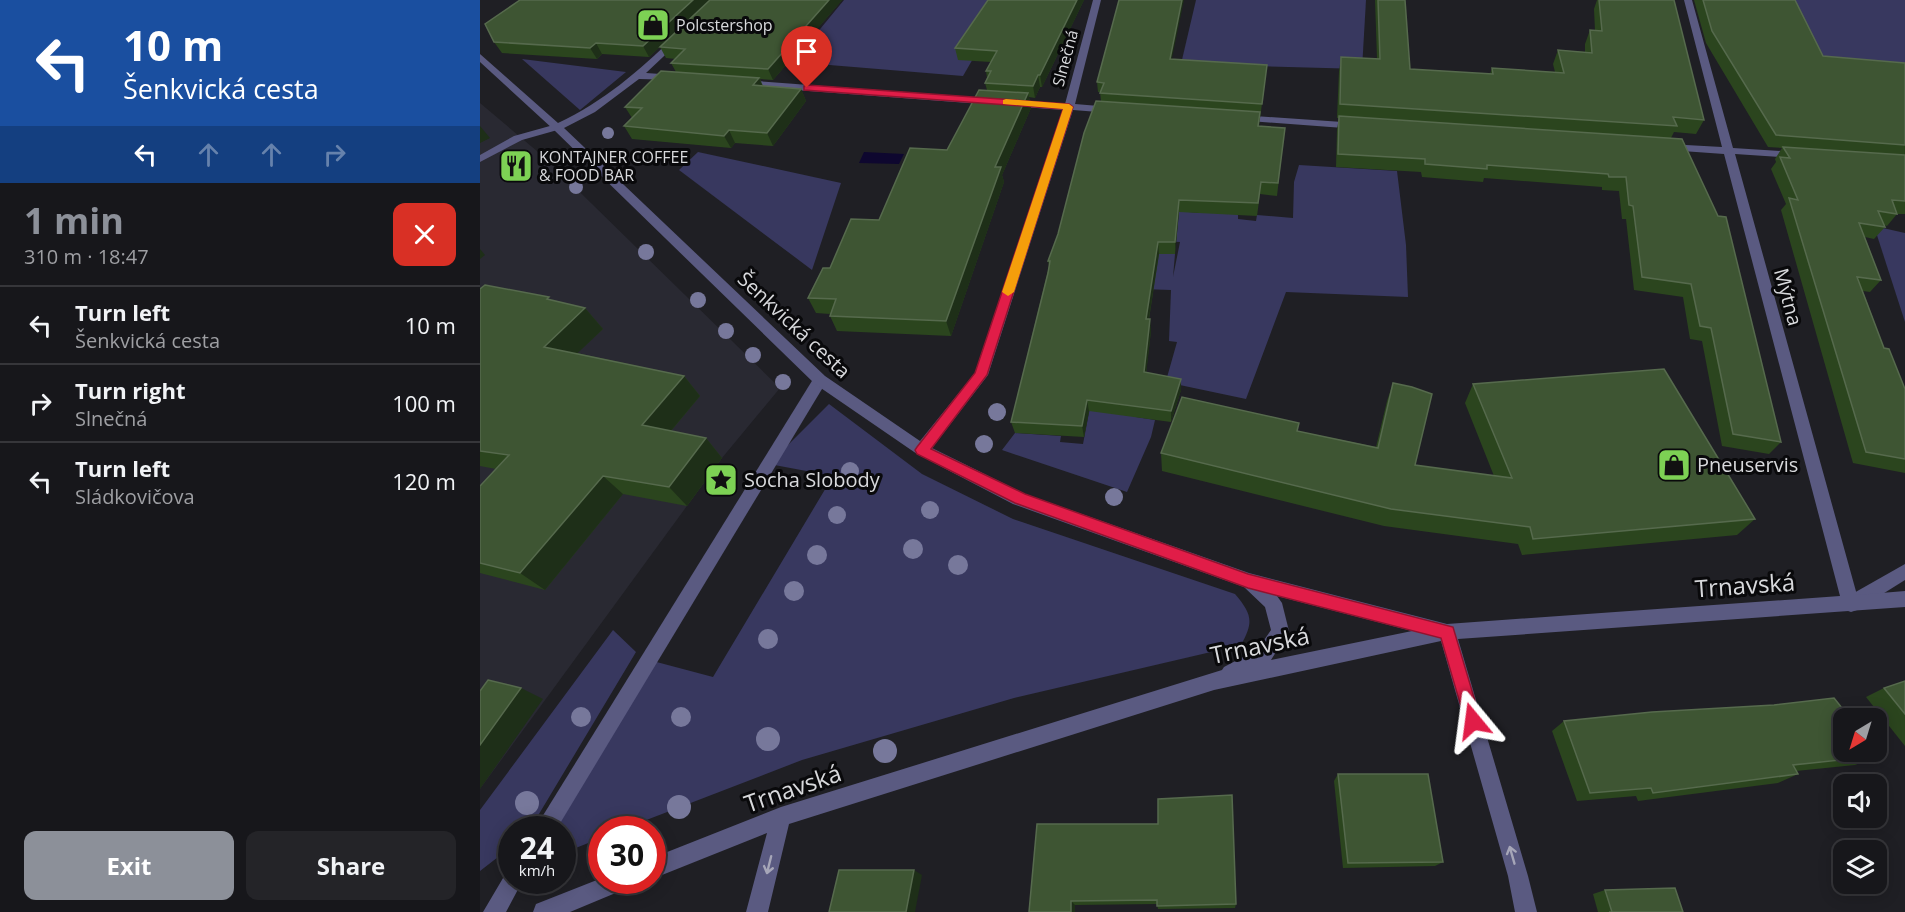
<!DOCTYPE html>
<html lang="en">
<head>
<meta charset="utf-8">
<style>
  :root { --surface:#17171b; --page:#242428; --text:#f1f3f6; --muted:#9e9fa3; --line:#36363a; --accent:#8c9099 }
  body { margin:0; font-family:"Open Sans",sans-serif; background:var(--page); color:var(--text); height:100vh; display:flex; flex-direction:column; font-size:22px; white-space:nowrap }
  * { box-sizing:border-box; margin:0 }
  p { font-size:20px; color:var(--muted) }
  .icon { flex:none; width:33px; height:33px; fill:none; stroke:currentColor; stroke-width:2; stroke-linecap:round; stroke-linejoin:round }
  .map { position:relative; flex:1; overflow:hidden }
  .sheet { display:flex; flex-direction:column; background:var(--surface); width:480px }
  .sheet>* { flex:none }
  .banner { background:#1a4fa0; color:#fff; overflow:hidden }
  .needle { width:39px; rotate:218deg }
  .tools { position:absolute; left:1353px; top:708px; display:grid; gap:12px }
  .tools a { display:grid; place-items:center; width:54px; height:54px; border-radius:12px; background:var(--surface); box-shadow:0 3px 15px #0003,0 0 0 2px var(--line); font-size:30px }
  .speed { position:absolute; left:18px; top:816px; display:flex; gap:12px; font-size:30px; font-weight:700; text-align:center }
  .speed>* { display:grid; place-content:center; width:78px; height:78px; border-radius:50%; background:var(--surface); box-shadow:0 3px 15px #0003,0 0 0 2px var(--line); line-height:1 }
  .speed small { font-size:15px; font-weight:400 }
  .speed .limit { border:9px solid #d22; background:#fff; color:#111 }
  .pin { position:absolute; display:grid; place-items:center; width:51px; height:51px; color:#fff; margin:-62px -26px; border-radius:50% 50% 50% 0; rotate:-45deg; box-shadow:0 0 6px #0007 }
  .pin .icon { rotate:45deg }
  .me { position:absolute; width:66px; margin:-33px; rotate:344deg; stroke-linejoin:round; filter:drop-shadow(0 0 4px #0008) }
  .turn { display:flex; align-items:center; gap:21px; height:126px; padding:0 24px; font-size:27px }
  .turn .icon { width:78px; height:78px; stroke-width:2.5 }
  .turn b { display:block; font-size:42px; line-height:51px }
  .lanes { display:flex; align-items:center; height:57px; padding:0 24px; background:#0003; justify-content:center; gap:30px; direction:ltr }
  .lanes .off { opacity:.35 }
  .round { display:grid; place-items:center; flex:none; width:63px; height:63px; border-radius:12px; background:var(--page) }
  .headline { display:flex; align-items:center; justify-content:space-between; height:102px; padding:0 24px }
  h1 { font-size:36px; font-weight:700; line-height:45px; color:var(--accent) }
  .cta { display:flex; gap:12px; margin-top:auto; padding:12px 24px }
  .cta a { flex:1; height:69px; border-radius:12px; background:var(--accent); color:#fff; font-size:24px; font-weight:700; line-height:69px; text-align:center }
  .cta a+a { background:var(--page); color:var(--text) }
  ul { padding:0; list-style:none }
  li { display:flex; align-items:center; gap:18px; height:78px; padding:0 24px; border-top:2px solid var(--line) }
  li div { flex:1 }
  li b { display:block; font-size:22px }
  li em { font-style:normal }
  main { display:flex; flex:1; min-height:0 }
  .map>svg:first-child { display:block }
</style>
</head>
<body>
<main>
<section class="sheet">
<div class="banner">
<div class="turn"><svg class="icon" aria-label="left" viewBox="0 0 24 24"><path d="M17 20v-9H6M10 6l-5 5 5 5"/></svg><div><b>10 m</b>Šenkvická cesta</div></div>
<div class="lanes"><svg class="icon" aria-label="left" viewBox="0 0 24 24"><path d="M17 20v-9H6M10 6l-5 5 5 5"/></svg><svg class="icon off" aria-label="ahead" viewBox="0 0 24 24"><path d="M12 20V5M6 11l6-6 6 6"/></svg><svg class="icon off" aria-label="ahead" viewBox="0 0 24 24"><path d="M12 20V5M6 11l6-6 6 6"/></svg><svg class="icon off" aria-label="right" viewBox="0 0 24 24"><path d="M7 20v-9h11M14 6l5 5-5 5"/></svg></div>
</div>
<div class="headline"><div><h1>1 min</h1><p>310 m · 18:47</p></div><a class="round" style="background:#d93025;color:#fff"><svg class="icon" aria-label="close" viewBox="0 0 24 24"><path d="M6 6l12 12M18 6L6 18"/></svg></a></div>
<ul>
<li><svg class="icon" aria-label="left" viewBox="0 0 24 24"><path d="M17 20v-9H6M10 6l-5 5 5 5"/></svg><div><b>Turn left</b><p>Šenkvická cesta</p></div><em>10 m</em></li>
<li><svg class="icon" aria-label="right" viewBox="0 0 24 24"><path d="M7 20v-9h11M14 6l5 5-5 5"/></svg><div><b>Turn right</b><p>Slnečná</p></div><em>100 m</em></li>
<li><svg class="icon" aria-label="left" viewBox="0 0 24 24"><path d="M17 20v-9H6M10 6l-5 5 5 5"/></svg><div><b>Turn left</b><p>Sládkovičova</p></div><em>120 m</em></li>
</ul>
<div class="cta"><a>Exit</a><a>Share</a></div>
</section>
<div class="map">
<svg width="1425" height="912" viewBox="0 0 1425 912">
  <rect width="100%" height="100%" fill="#1f1f24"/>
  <polygon fill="#292932" points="0,103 64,157 300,388 242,458 0,789"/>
  <g fill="#38385f">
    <polygon points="364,0 527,0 483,76 313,62"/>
    <polygon points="716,0 886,0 882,69 701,64"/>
    <polygon points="1290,0 1425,0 1425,110 1327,97"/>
    <polygon points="42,59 146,72 100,110"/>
    <polygon points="218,152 361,183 332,270 199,170"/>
    <polygon points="819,165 917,171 926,245 928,297 806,292 766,399 695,384 684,388 697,342 689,341 691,290 632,288 649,253 695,254 693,277 700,242 640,239 649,207 720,213 758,205 758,219 776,221 777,215 813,218 814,182"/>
    <polygon points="1394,226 1425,233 1425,322"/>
    <polygon points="612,397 656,417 675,420 671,437 647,492 522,450 535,433 581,436 580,442 603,444"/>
    <path d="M349,404L442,474L533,519L755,594C772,614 774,622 761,645L534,698L322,760L143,829L122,830L121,838L83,853L82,830H64L169,660L233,677L353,476L289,464Z"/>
    <polygon points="133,630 156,652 50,829 32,830 31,847 0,871 0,810"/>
  </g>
  <polygon fill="#0e072f" points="384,152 424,154 419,164 379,163"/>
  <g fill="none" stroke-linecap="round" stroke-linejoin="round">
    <g fill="#5a5a81" fill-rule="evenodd">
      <polygon points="77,124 81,125 81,129 42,140 0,162 0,155 34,136"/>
      <polygon points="340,375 347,380 345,384 76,830 54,830 335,376"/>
      <polygon points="1425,564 1425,580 1377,610 1371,612 1365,610 1362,604 1365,598"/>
      <polygon points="32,870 32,880 43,880 26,912 3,912 26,873"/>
    </g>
    <g fill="#5a5a81" fill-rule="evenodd">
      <path d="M613,0H621L595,104L631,107L636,110L631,113L593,110L508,375L452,448L545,494L769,573L967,624L1360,596L1244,154L1188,150L1183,147L1188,144L1242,147L1204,0H1212L1253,148L1317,152L1322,155L1317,158L1255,154L1377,595L1425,591V607L978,639L1048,876L1057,912H1035L1028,876L961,641L734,690L309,824L288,912H266L287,833L172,879V858L301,807L742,670L744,667L778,649L791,630L785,607L764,587L533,504L437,454L335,384L73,129L0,62V54L78,123C123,102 159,71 194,37H200V41L166,73L195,75L200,78L198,80L159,79L115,112L84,128L345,376L440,441L495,373L583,110L263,86L258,83L263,80L585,104ZM797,596L932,631L791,660L809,631L802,603Z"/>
      <polygon points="760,115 877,123 882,126 877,129 756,120 756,116"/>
      <polygon points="122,878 122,880 153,880 150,887 90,912 53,912 56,904"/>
    </g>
  </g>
  <g fill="#77789b">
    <circle cx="128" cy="133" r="6"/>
    <circle cx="96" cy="187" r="7"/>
    <circle cx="166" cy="252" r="8"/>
    <circle cx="218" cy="300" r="8"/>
    <circle cx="246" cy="331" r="8"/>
    <circle cx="273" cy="355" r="8"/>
    <circle cx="303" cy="382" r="8"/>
    <circle cx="517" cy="412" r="9"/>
    <circle cx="504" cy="444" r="9"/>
    <circle cx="370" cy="471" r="9"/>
    <circle cx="634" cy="497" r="9"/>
    <circle cx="450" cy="510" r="9"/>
    <circle cx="357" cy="515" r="9"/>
    <circle cx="433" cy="549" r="10"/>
    <circle cx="337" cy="555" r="10"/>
    <circle cx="478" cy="565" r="10"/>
    <circle cx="314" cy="591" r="10"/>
    <circle cx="288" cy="639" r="10"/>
    <circle cx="101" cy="717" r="10"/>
    <circle cx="201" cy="717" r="10"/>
    <circle cx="288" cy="739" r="12"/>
    <circle cx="405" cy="751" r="12"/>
    <circle cx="47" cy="803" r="12"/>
    <circle cx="199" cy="807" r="12"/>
  </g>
  <g fill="#2b451e">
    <polygon points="40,0 362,0 293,80 280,79 283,86 321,89 326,101 293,146 255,143 251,148 152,139 144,126 152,118 145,107 181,71 196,72 191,63 196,59 186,58 180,47 220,9 169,57 122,54 117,59 22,53 14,42 5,24"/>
    <polygon points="508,0 604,0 562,87 560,87 555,98 549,97 551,108 522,175 524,182 471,336 357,331 350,316 350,314 336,313 328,298 350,268 399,220 467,150 507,90 505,83 507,78 506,71 511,62 478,60 475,48"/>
    <polygon points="895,0 925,0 930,69 1010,74 1012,68 1075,72 1073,64 1078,50 1105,52 1105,44 1110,30 1115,31 1114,9 1117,0 1194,0 1224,120 1216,134 1194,132 1191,138 1301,442 1289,454 1242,446 1222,341 1210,339 1203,297 1154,290 1146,219 1142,219 1139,191 1122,190 1122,187 1004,178 1003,182 942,177 941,172 856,167 857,129 859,118 857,118 859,71 861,57 897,59"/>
    <polygon points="1214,0 1315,0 1343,56 1425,63 1425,214 1417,214 1407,226 1404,225 1405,227 1394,239 1385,237 1401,280 1390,292 1383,291 1404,348 1425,389 1425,473 1373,463 1301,210 1306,204 1291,169 1296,162 1295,159 1302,148 1288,147 1226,43"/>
    <polygon points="692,59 786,74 779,126 805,128 797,196 780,194 777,216 699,212 695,254 679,254 669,319 671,331 666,373 701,390 691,422 609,411 604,437 535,433 531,422 569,266 568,261 578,234 621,101 620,92 618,92 617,82"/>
    <polygon points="0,289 72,300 105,308 123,329 97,353 204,376 220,396 191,431 226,438 242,458 207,506 143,494 65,590 0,573 0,486 16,469 0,466"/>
    <polygon points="913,383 935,465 1014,476 985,403 993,384 1275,519 1257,535 1042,555 1038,544 904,526 682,471 681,453 818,431 896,447 907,401"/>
    <polygon points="1425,681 1425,746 1386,697 1404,688"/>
    <polygon points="1084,721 1398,756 1375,765 1316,771 1318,774 1298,783 1158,801 1156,796 1097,801 1072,731"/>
    <polygon points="858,774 963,862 955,866 863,868 854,781"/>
    <polygon points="557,824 756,904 755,908 678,909 677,904 595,905 595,912 549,912"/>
    <polygon points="1125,890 1203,912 1118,912 1113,894"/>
  </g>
  <g fill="#1e2f18">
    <polygon points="213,0 230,0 169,57 163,46"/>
    <polygon points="349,0 362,0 293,80 288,69"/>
    <polygon points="597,0 604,0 562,87 560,75"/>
    <polygon points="702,0 704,0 690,68 690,59"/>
    <polygon points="116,43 122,54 117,59 110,48"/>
    <polygon points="558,75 560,87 555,98 553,86"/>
    <polygon points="279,78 284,90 273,85"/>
    <polygon points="321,89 326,101 293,146 287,133"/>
    <polygon points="548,93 551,108 522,175 524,182 471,336 466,321 515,167"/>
    <polygon points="0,126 10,138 0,143"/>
    <polygon points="249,130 255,143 251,148 244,136"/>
    <polygon points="699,200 699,212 695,254 695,242"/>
    <polygon points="678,242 679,254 667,330 666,319"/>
    <polygon points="0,249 5,255 0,259"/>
    <polygon points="105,308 123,329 83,367 64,347"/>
    <polygon points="670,319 671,331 665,384 664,372"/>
    <polygon points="204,376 220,396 180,444 162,425"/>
    <polygon points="701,379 701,390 691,422 691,411"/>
    <polygon points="607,400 609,411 604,437 602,426"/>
    <polygon points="226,438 242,458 207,506 189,487"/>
    <polygon points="123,476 143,494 65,590 40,573"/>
    <polygon points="41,688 63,699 0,789 0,745"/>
    <polygon points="434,870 442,875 435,912 426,912"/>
    <polygon points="591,901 595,905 595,912 591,912"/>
  </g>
  <g fill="#3e5533" stroke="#566a4d" stroke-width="1.5">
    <polygon points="40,0 213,0 163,46 116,43 110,48 14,42 5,24"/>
    <polygon points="230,0 349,0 288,69 191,63 205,49 180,47"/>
    <polygon points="508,0 597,0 560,75 558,75 553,86 505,83 511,71 506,71 517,51 475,48"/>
    <polygon points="639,0 702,0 690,59 787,65 782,104 620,93 624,83 617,82"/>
    <polygon points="898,0 925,0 930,69 1013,74 1012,68 1084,73 1078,50 1112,53 1110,30 1122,31 1119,0 1194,0 1224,120 1193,117 1197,126 860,104 861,57 900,59"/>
    <polygon points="1223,0 1315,0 1343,56 1425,63 1425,145 1296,135 1232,31"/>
    <polygon points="181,71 279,78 273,85 321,89 287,133 249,130 244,136 144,126 162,108 145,107"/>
    <polygon points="499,90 548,93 515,167 521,167 466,321 350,316 356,299 328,298 343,268 350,268 371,219 399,220 430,148 467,150"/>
    <polygon points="616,101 780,112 778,126 805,128 798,183 781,182 778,203 699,200 695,242 678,242 666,319 670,319 664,372 701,379 691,411 607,400 602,426 531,422 568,273 570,261 568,261 578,234 604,133"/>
    <polygon points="859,116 1202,139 1238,216 1246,217 1301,442 1253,434 1231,328 1220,326 1211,284 1162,277 1153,206 1149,205 1146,177 1129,177 1128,174 1007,165 1007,169 945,164 945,159 858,154"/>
    <polygon points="1303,147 1425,155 1425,201 1412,200 1417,214 1398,211 1405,227 1379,223 1401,280 1377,277 1404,348 1409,349 1425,389 1425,459 1386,452 1309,198 1318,200 1300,157 1310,158"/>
    <polygon points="5,285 69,297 67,299 105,308 64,347 204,376 162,425 226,438 189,487 123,476 40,573 0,563 0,486 29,455 0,451 0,289"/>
    <polygon points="1184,369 1275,519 1053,539 1050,527 911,509 681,453 702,397 819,423 817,431 898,448 913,383 932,387 952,394 935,465 1032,478 993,384"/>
    <polygon points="8,680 41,688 0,745 0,691"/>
    <polygon points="1425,681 1425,714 1404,688"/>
    <polygon points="1354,698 1370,718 1364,718 1364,752 1394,752 1398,756 1313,765 1318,774 1173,793 1171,788 1110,793 1084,721 1172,712 1294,705"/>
    <polygon points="858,774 948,774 963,862 868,863"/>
    <polygon points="752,795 756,904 677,906 677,900 591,901 591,912 549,912 557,824 678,824 678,799"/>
    <polygon points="359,870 434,870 426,912 349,912"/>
    <polygon points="1195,888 1203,912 1129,912 1132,912 1125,890"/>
  </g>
  <defs><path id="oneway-shaft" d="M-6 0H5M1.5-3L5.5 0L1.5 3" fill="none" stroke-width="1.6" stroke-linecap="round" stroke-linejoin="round" transform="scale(1.5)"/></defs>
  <g stroke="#a6a6b8">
    <use href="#oneway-shaft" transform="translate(1032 855) rotate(-106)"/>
    <use href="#oneway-shaft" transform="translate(289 865) rotate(104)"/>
  </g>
  <polygon fill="#e11d48" stroke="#92132f" stroke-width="1.5" points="327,85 589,104 593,107 507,375 451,449 545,494 768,574 973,627 1001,721 999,727 993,730 987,727 961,638 768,588 535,503 437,454 435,450 437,447 495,373 583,109 324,90 324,86"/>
  <polygon fill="#f59e0b" points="526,99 589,104 593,107 534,292 528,296 522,292 583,109 523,104 523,100"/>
  <defs>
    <g id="shop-square" transform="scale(1.725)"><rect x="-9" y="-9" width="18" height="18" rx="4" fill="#7dd154" stroke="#09090b"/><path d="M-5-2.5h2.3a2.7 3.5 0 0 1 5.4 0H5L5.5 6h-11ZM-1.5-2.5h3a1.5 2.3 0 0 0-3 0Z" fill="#111"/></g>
    <g id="restaurant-square" transform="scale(1.725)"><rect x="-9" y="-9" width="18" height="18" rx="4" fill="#7dd154" stroke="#09090b"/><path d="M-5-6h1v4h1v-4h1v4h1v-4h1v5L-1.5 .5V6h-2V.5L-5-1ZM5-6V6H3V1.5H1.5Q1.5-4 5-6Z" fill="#111"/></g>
    <g id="sight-square" transform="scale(1.725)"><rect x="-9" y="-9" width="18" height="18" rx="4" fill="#7dd154" stroke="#09090b"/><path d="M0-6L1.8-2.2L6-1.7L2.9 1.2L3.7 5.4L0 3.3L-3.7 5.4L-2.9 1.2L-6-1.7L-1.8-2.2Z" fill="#111"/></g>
  </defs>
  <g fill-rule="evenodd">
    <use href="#shop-square" x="173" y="25"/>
    <use href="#restaurant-square" x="36" y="166"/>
    <use href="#shop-square" x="1194" y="465"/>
    <use href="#sight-square" x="241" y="480"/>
  </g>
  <g text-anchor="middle" stroke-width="6" stroke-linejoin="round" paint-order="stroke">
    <g font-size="16" fill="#d8d9dc" stroke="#09090b" text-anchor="start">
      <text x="196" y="31">Polcstershop</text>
      <text x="59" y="163">KONTAJNER COFFEE<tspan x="59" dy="18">&amp; FOOD BAR</tspan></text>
    </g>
    <g font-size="16" fill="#d8d9dc" stroke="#09090b">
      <text transform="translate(585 58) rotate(-75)" y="6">Slnečná</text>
    </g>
    <g font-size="20" fill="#d8d9dc" stroke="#09090b">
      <text transform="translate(1308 297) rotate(75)" y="7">Mýtna</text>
      <text transform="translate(314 325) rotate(43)" y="7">Šenkvická cesta</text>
    </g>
    <g font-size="20" fill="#d8d9dc" stroke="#09090b" text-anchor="start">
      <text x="1217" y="472">Pneuservis</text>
      <text x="264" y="487">Socha Slobody</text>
    </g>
    <g font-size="24" fill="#d8d9dc" stroke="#09090b">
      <text transform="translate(1265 586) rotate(-4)" y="8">Trnavská</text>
      <text transform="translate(780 646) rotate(-12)" y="8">Trnavská</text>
      <text transform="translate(313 789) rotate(-19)" y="8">Trnavská</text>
    </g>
  </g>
</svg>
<div class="tools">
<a><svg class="needle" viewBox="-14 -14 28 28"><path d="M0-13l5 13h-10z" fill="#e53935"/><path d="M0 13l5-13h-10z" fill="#9e9fa3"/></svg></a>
<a><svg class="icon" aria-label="sound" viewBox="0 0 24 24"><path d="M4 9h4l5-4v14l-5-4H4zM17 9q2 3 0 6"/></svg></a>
<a><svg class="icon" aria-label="layers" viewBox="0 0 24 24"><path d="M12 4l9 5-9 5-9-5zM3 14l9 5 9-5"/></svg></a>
</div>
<div class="speed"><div>24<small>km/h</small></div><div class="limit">30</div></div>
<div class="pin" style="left:327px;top:88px;background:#d93025"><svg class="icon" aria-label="arrive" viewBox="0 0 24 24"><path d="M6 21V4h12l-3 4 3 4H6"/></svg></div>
<svg class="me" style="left:993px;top:721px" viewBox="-20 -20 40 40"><path d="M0-17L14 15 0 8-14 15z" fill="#e11d48" stroke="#fff" stroke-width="4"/></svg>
</div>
</main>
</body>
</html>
